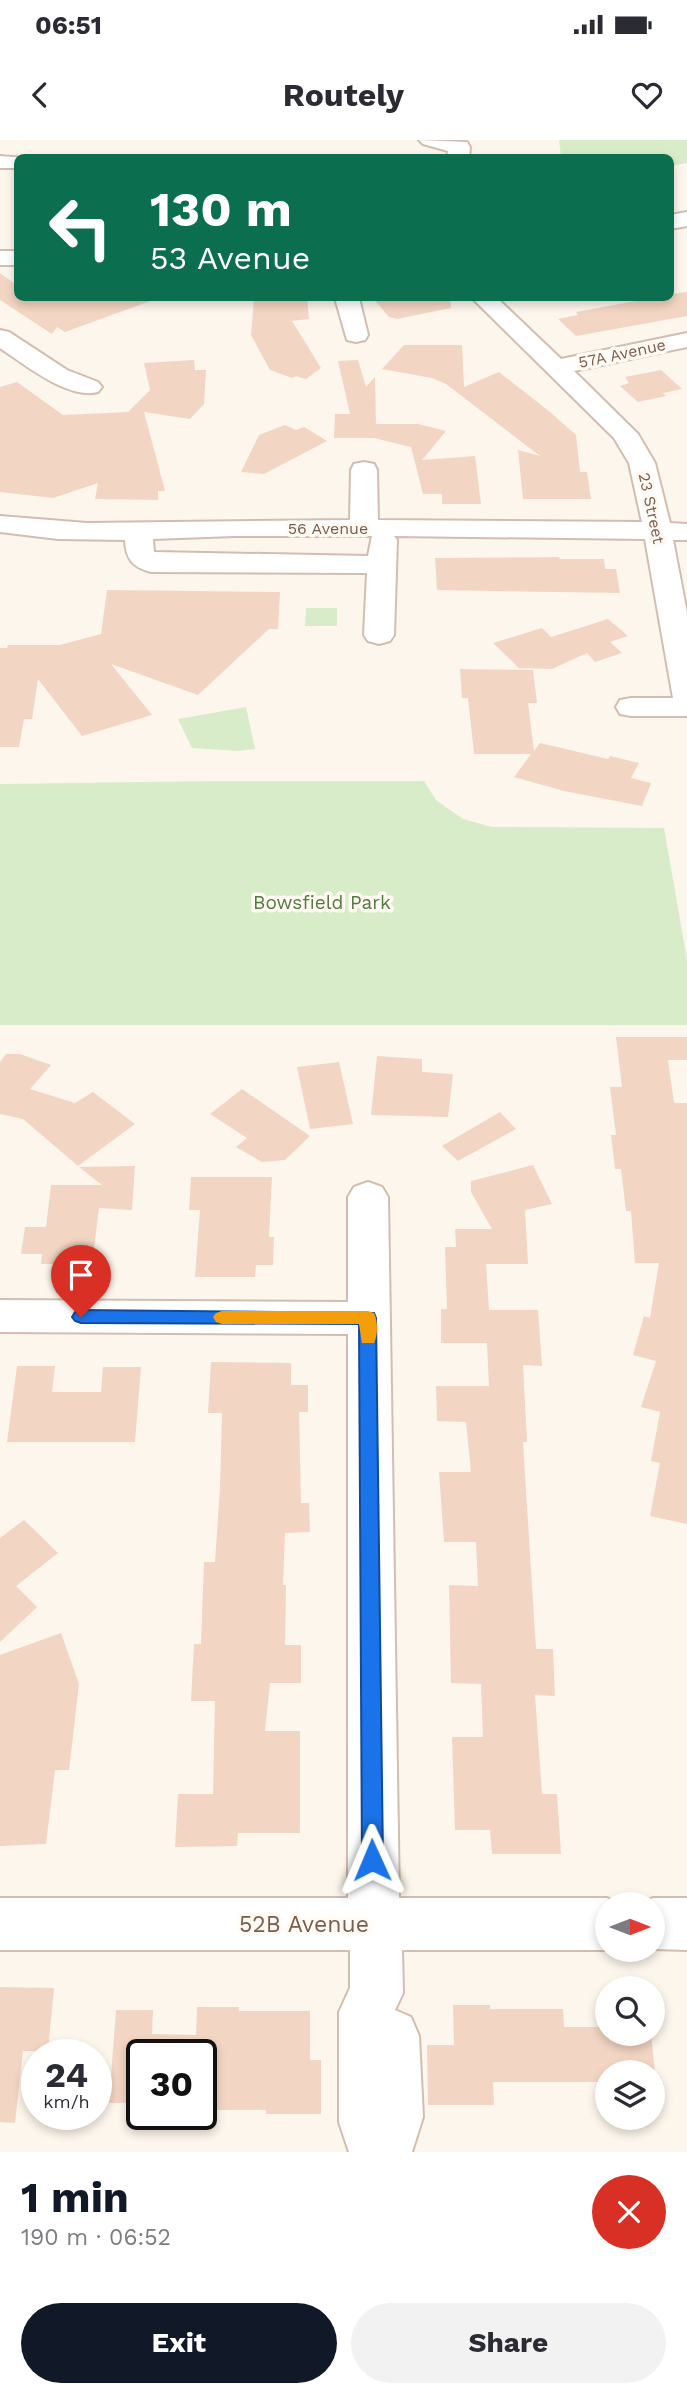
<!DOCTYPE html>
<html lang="en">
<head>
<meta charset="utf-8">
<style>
  :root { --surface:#fff; --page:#f2f2f3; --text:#2b2b33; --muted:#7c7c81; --accent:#111827 }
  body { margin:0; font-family:"Work Sans",sans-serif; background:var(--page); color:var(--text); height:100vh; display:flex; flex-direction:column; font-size:26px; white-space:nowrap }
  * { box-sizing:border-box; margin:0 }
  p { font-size:23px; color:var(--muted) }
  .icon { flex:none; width:38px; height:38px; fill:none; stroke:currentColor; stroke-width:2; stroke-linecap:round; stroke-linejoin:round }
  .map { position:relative; height:2012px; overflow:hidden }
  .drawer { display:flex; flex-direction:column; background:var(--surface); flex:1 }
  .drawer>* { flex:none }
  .guide { position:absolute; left:14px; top:14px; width:660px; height:147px; border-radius:10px; box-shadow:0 4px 10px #0003; background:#0b6e4f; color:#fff; overflow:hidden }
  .needle { width:46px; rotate:90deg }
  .fabs { position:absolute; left:595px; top:1752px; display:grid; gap:14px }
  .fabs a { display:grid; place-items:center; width:70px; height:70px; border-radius:50%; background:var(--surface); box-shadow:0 4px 10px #0003; font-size:35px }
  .speed { position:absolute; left:21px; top:1899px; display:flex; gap:14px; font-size:35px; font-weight:700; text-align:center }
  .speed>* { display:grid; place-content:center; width:91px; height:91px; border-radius:50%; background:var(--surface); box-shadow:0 4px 10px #0003; line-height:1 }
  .speed small { font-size:18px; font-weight:400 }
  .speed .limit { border:4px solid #111; border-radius:10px; background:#fff; color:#111 }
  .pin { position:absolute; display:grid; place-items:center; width:60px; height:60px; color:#fff; margin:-72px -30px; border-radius:50% 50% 50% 0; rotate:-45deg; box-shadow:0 0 7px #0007 }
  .pin .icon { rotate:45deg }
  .me { position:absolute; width:77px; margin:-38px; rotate:359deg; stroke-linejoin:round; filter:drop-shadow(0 0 5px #0008) }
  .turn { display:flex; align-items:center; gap:24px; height:147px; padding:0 21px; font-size:32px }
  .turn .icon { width:91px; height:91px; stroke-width:2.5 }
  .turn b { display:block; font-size:49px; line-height:60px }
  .round { display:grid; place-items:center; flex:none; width:74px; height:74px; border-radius:37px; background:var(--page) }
  .summary { display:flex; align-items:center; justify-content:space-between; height:119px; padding:0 21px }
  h1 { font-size:42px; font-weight:700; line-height:52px; color:var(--accent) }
  .button { display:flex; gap:14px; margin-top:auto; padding:14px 21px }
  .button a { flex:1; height:80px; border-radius:42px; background:var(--accent); color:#fff; font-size:28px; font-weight:700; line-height:80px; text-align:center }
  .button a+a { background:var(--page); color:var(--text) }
  .status { display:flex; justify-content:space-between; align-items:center; height:49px; padding:0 35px; background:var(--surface); direction:ltr }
  .status svg { height:19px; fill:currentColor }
  header { display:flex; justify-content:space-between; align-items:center; height:91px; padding:0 21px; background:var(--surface); font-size:32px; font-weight:700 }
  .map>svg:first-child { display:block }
</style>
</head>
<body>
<div class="status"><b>06:51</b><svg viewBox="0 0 49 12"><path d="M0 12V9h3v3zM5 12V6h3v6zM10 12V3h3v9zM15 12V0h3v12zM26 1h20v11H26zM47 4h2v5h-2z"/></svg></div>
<header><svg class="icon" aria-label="back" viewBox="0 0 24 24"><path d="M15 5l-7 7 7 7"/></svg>Routely<svg class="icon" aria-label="heart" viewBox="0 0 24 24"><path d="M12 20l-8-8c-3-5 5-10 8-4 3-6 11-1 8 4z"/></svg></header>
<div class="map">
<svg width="687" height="2012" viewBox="0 0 687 2012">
  <rect width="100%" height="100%" fill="#fdf6ec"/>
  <g fill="#d8ecc9">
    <polygon points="559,0 687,0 687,23 670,26 670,18 561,17"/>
    <polygon points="306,468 337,468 337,486 305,486"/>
    <polygon points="246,567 255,609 238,611 192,608 178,579"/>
    <polygon points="213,641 424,641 436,660 463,679 492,687 664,688 687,819 687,885 0,885 0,644"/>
  </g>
  <g fill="#f3d5c3">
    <polygon points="0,133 18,146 18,158 152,158 153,160 65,192 57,187 52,194 0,160"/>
    <polygon points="687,152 687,176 576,196 558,179 578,175 576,172 652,158 670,158 670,154"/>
    <polygon points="254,158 307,158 309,179 292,181 321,228 306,239 296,236 292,238 270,230 251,195"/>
    <polygon points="373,158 450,158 451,168 397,179 389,177"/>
    <polygon points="404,205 462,205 464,247 499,232 550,272 576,295 580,332 587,332 591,359 523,359 518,310 540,316 446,244 432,238 382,229"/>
    <polygon points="194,220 195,230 206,230 204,264 190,279 144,272 165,351 158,351 158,360 95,359 98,343 53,358 0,352 0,247 17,242 63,275 128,272 150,250 144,223"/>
    <polygon points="358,220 366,247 375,237 376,284 418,284 446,291 422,320 475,316 481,364 442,364 442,354 423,354 411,307 374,298 334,298 335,274 350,274 338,221"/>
    <polygon points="661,230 682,249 663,253 666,256 638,262 620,246 629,243 625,237"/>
    <polygon points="285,285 296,290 304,287 327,301 264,334 241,332 259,295"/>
    <polygon points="559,417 560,419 604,419 605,429 616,429 620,453 437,450 435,418"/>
    <polygon points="107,450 280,452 278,489 269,489 198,555 111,524 152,575 82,596 38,539 32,579 24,579 19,607 0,607 0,508 7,508 8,505 60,505 101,494"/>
    <polygon points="608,479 628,496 610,502 622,513 595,522 587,513 552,529 519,528 493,503 542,488 551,497"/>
    <polygon points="460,529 533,530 537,563 528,563 534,611 540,603 608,619 610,616 639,623 631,638 651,643 642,666 564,651 514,637 531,614 474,614 468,558 462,558"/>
    <polygon points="616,897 687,897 687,920 668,920 674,963 687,963 687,1384 650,1376 660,1323 651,1321 660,1272 641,1267 656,1221 633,1215 644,1176 650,1178 659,1123 635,1123 631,1071 626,1071 621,1029 615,1029 611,995 616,995 610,947 622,947"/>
    <polygon points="6,914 20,914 51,925 30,949 75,963 93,952 135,984 78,1026 23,979 0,974 0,922"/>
    <polygon points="377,916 422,919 422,932 453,934 448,977 371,975"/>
    <polygon points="339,922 353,984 310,989 297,927"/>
    <polygon points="242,949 310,996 285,1020 262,1022 236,1007 247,998 210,974"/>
    <polygon points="500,972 516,989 458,1021 442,1006"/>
    <polygon points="533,1025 552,1064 525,1070 528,1124 486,1124 489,1170 538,1170 542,1226 523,1225 527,1302 523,1302 536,1509 553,1509 555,1556 535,1555 542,1654 557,1654 561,1714 492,1714 490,1690 455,1690 452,1597 483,1597 481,1544 451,1543 449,1445 478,1446 476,1402 444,1402 439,1332 471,1332 466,1282 437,1281 436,1246 489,1246 487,1203 441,1203 441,1169 447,1169 445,1107 456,1107 455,1089 492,1089 471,1052 471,1041"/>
    <polygon points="135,1026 132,1070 99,1068 92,1124 41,1124 42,1114 21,1114 25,1087 46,1087 51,1045 102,1045 79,1027"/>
    <polygon points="191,1037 272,1037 269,1097 274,1097 273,1125 256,1125 255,1137 195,1137 200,1070 189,1070"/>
    <polygon points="211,1222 291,1223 291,1245 308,1245 308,1272 299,1272 301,1363 309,1363 310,1392 285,1393 283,1445 286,1445 285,1505 301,1505 301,1543 270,1543 265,1591 300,1591 300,1693 238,1693 237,1706 175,1707 178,1654 213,1654 215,1561 191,1561 194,1504 201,1504 204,1422 215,1422 220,1347 222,1273 208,1273"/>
    <polygon points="17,1226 55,1226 52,1252 101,1252 103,1227 141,1227 135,1302 7,1302"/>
    <polygon points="24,1380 58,1413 16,1446 37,1467 0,1502 0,1398"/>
    <polygon points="61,1493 79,1544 69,1630 55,1630 46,1704 0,1706 0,1515"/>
    <polygon points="0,1847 54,1848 48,1911 23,1911 15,1983 0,1982"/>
    <polygon points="453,1865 490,1865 490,1869 563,1869 564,1887 607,1887 607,1894 651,1894 655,1932 607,1932 607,1942 493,1942 494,1965 428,1965 427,1905 454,1905"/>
    <polygon points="197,1867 239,1867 239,1871 310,1871 310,1920 321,1920 321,1974 266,1974 266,1970 201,1970 201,1914 142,1914 142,1963 109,1963 116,1870 153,1870 152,1894 196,1895"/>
  </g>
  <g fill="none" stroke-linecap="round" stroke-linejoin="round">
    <g stroke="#d1beb0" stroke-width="4">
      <g id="minor">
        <polygon points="419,0 467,2 470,7 469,18 447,18 448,11 423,4"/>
        <polygon points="0,16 26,18 18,18 18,28 0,28"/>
        <polygon points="687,72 687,86 670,89 670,75"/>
        <rect x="0" y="111" width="18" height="14"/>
        <polygon points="335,158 359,158 368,195 365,200 356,202 347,200"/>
        <path d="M472,158H497L561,219L687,193V207L574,231L638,294L655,323L670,383L687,384V400H673L687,473V576H631L620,574L616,567L620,560L631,558H673L645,399L394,396L397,400L394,495L390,501L379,504L368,501L364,495L367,433L151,432C132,427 126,419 125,400L58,399L0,392V376L87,383L350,380L351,330L354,324L364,322L374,324L377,330L378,380L642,382L629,323L614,298ZM234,396H372L368,416L154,412L153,399Z"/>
        <path d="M0,190L9,192L67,230L98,242L102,247L98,252C68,260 24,224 0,208Z"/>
        <polygon points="368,1042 382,1047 388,1057 399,1758 607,1758 621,1764 607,1764 607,1810 402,1810 403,1853 395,1870 411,1877 419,1896 423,1977 412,2012 349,2012 339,1982 339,1872 350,1848 350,1810 0,1810 0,1758 348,1758 348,1194 0,1192 0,1160 348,1162 348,1057 354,1047"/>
        <polygon points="653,1758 687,1758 687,1810 653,1809 653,1764 639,1764"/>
      </g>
    </g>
    <use href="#minor" fill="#fff" fill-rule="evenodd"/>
  </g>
  <polygon fill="#1a73e8" stroke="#114b97" stroke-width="2" points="81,1170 374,1173 376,1178 383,1720 380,1728 372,1731 365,1728 362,1720 359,1184 81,1183 75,1181 72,1177 75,1172"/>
  <path fill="#f59e0b" d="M222,1171H368L374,1173C378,1181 378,1195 374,1203H362L359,1184H222L216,1182L213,1177L216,1173Z"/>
  <g text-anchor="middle" stroke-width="7" stroke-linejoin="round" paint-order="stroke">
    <g font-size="16" fill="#7a5c4d" stroke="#fffaf3">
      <text transform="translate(622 213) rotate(-12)" y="6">57A Avenue</text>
      <text transform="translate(652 368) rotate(78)" y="6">23 Street</text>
      <text x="328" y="394">56 Avenue</text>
    </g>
    <g font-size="19" fill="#537a41" stroke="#fffaf3">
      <text x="322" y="769">Bowsfield Park</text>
    </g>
    <g font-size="23" fill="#7a5c4d" stroke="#fffaf3">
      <text x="304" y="1792">52B Avenue</text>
    </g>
  </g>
</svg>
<div class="fabs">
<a><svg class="needle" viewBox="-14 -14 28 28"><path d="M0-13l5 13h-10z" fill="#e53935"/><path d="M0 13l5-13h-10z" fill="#7c7c81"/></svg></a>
<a><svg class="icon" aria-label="search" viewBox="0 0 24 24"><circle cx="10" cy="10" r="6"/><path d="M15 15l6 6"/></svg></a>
<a><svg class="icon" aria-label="layers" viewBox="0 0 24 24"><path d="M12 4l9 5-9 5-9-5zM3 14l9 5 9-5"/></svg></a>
</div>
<div class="speed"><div>24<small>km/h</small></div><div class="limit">30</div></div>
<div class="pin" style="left:81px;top:1177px;background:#d93025"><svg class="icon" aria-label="arrive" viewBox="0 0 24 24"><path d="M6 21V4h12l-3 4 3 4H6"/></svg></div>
<svg class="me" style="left:372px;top:1720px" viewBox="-20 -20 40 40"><path d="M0-17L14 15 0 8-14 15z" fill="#1a73e8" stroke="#fff" stroke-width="4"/></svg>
<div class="guide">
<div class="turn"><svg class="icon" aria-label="left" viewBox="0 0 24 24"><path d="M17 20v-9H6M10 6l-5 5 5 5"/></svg><div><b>130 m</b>53 Avenue</div></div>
</div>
</div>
<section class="drawer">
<div class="summary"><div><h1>1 min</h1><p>190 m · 06:52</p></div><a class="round" style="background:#d93025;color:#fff"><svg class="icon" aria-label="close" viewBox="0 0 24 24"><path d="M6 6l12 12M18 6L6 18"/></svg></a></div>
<div class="button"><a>Exit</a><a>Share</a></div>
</section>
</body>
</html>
